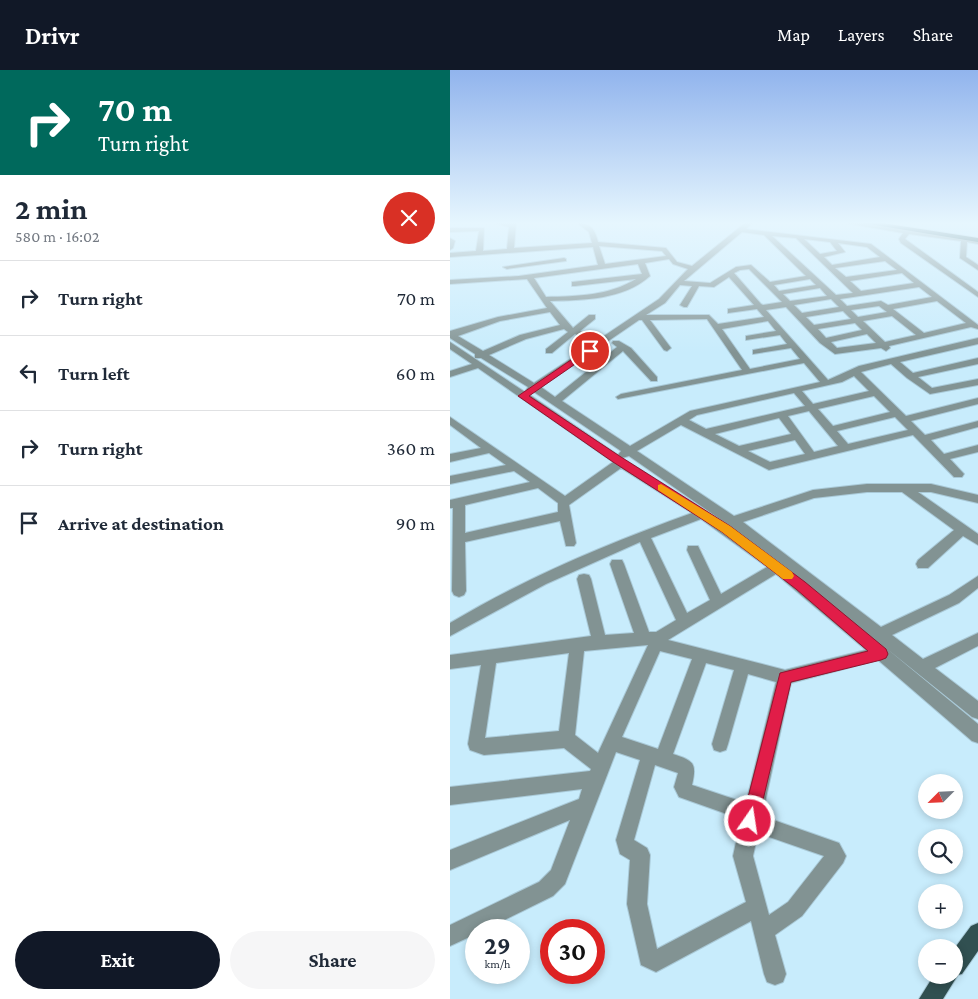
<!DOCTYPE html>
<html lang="en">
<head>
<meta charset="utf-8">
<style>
  :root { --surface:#fff; --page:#f6f6f7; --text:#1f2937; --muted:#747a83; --line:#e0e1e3; --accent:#111827 }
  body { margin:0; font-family:"Crimson Pro",serif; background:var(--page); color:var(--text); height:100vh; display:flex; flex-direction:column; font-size:19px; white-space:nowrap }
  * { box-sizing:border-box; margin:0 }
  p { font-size:16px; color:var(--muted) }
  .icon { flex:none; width:28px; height:28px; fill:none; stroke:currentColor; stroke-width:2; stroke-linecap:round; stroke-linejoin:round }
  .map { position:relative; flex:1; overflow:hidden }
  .details { display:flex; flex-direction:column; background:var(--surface); width:450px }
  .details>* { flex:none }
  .top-card { background:#00695c; color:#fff; overflow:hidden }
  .needle { width:32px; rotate:246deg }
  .tools { position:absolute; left:468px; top:704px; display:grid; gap:10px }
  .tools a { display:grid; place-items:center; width:45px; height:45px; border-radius:50%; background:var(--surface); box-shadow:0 2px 8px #0003; font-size:25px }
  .speed { position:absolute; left:15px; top:849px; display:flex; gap:10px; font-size:25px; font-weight:700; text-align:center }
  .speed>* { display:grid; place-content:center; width:65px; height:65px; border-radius:50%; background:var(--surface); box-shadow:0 2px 8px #0003; line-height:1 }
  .speed small { font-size:12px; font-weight:400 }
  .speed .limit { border:8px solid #d22; background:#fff; color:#111 }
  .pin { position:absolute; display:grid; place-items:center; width:42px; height:42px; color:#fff; margin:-21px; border:2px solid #fff; border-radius:50%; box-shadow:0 1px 5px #0007 }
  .me { position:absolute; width:55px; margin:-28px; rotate:13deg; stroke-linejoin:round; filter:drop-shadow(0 0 4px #0008) }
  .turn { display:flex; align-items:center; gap:18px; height:105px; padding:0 15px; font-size:22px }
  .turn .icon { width:65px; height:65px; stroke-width:2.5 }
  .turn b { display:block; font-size:35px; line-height:42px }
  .round { display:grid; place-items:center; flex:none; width:52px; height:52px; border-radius:26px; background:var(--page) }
  .head { display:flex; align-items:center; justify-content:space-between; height:85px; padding:0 15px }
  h1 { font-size:30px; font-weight:700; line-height:38px }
  .button { display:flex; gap:10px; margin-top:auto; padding:10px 15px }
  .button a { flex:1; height:58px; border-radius:30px; background:var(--accent); color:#fff; font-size:20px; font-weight:700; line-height:58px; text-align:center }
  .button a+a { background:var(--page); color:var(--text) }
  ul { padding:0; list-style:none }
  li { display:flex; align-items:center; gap:15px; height:75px; padding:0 15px; border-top:1px solid var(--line) }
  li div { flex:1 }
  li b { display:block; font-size:19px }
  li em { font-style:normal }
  header { display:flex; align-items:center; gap:30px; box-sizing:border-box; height:70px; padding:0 25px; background:var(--accent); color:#fff }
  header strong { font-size:24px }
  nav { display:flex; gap:28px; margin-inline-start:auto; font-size:18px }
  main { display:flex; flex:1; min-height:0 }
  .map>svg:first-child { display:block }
</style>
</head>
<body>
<header>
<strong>Drivr</strong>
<nav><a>Map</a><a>Layers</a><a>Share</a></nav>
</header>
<main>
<section class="details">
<div class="top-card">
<div class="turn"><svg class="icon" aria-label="right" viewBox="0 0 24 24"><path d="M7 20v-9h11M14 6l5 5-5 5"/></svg><div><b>70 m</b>Turn right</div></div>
</div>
<div class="head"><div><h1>2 min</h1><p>580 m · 16:02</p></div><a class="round" style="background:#d93025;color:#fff"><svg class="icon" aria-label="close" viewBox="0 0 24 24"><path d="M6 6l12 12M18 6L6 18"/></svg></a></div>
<ul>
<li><svg class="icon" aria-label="right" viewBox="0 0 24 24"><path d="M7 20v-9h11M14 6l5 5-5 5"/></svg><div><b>Turn right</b></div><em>70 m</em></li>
<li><svg class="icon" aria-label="left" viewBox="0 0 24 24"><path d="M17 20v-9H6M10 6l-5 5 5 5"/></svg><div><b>Turn left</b></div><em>60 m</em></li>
<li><svg class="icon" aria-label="right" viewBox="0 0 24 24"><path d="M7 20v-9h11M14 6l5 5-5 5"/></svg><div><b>Turn right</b></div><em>360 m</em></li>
<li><svg class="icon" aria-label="arrive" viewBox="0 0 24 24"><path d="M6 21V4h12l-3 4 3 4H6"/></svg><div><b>Arrive at destination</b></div><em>90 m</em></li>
</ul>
<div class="button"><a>Exit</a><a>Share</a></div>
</section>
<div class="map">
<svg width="528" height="929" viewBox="0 0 528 929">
  <rect width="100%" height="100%" fill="#c8ecfc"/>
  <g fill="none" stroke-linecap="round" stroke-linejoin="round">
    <g stroke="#a9c9d7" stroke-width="2">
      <g id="minor">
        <path d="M45,153H66L64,178L142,173L139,162L127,153C141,153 145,160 148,172L216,178L227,192L242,196L295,153H302L296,159L421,174L528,255V259L521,257L439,276L440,278L436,281L431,278L385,284L370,273L336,237L316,240L378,310L409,296L528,268V274L450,292L463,303L528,288V294L468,307L482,318L528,309V315L480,324L457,308L441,294L411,302L456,346L528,328V334L461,351L475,365L528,351V357L481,370L494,384L528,375V382L500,389L514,404L512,407H504L463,365L319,400L231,355L187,381L284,446L363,420L417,414H481L528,425V433L481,422H468L528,464V475L513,466L478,498H468L466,494L468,490L504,460L452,422H417L364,428L293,452L431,557L499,525L528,506V518L509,533L442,565L473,589L528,563V576L485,598L528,631V649L522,647L436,578L528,654V673L522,671L428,590L341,613L312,746L389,773L396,786L393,793L352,846L325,865L336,904L333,912L325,915L317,912L314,904L301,851L206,902L191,895L177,834L180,790L170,784L166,770L190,690L166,682L115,814L103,826L34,860H26V864L0,876V855L89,812L101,800L120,750L0,800V780L129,729L132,719L0,735V717L140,701L141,699L114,678L34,685L20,680L18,674L31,595L0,599V585L141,566L127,509L129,505L134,504L139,505L141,509L155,565L184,563L160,494L162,490H172L174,494L199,562H206L226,550L190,472L96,514L0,566V553C77,507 159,473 242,443L171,398L119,435L126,473L124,476H116L110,451L15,472L16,521L14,525L9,527L4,525L2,521L3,438H0V430L80,412L64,401L0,414V406L56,395L39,383L0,392V384L31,378L0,355V347L115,426L163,392L28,298L0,307V301L22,294L0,279V272L75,322L78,317L31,288H25V284L0,268V261L48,247L97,238L77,209L0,214V210L69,206L148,195L143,177L0,187V183L26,181L29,161L0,162V158H34L33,181L57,179L59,157ZM292,162L314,165L356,206L320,212L301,195L286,197L260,213L234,211ZM322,166L346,168L403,223L386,225ZM354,169L380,172L387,181L370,184ZM388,173L417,177L430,187L382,195L374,187L395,182ZM149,176L212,181L216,186L155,194ZM219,189L223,194L238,199L209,229L151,268L130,261L145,249V245H139L123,258L100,231C133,230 173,230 200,206L195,193ZM435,191L447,200L396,207L385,198ZM188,194L192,204L122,212V216H125L186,209C158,226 128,226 96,227L84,208ZM299,199L332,232L313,235L311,234L284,203L290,200ZM452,203L464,213L411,221L400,211ZM279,207L304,235L278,239V243L307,239L314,247L268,254L259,245H196L215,233L230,215L242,216L230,235L234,237H237L249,216L264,217ZM360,209L366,215L329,221L324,215ZM469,217L482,227L438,235L431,231L397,236L390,229ZM370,218L377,226L340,231L333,224ZM381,229L389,237L352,243L344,235ZM487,231L516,253L474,263L443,239ZM429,236L437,242L408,247L401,240ZM393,241L401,249L364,255L356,247ZM100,242L110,255L70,265L33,281L8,266L50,251ZM442,246L466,265L435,272L413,251ZM257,249L292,300L171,324L166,327L168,329L354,293L370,312L240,341L180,376L112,331L173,281L201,311H207V307L181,278L169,271H163L162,273L167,277L105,327L91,317L189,250H192L214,280L217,281L221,278L200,250ZM318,251L326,261L296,266V270L330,265L337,274L303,280V284L341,278L350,289L300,299L272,259ZM405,253L412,260L376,268L368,259ZM114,259L118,262L96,279V283H102L125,264L146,272L84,313L39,285L76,269ZM417,264L426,273L387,278L381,272ZM404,306L419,321L363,334L352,321L392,312ZM84,322L171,381L168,385L77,323ZM344,323L355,336L256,359L239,350L247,345ZM424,326L440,342L383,356L368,339ZM359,341L388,376L364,382L338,346ZM445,347L458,360L398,374L387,361ZM329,348L341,364L289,376L265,364ZM345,370L355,384L320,392L298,381ZM179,386L277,454L172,388ZM88,418L108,433V442L15,463V435ZM251,449L317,497L271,524L248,476H238L237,480L260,530L237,543L201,468ZM326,504L416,580L335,600L218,570ZM198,575L148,683L125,665L134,581ZM210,581L242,589L208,679L172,667ZM119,583L109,661L35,668L46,593ZM256,593L284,600L262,674L264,680L270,682L276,680L278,674L298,604L326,612L296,733L242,715C247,693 244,691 223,684ZM205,695L228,703L224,717L229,727L291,749L283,786L296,832L207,879L197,834L200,785L197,778L184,770ZM308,763L374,786L338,832L319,845L303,786Z"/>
        <polygon points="396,153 413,153 528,170 528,174 517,172 516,187 528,195 528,200 510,188 511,171 459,164 455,169 528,222 528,227 451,173 449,169 453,163"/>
        <polygon points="0,168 5,171 3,178 0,180"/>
        <polygon points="114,188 116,189 116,191 57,199 53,197"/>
      </g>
    </g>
    <g stroke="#a9c9d7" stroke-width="2">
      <polygon id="major" points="528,853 528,881 512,904 508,905 493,929 469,929 484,905 504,905 504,879 521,856"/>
    </g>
    <g stroke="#a9c9d7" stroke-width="2">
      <polygon id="highway" points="413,153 432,153 528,168 528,172"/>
    </g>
    <use href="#minor" fill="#829393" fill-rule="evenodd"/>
    <use href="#major" fill="#315051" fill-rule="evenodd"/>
    <use href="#highway" fill="#11383a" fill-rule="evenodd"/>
  </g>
  <linearGradient id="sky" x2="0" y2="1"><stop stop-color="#91b4ed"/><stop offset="0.54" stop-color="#e6f6fe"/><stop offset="1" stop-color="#e6f6fe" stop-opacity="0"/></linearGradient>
  <rect width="528" height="283" fill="url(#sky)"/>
  <polygon fill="#e11d48" stroke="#92132f" points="137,279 144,281 79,326 171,387 280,456 355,512 436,579 438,584 436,588 431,590 341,612 308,751 306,757 300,760 294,757 292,751 330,603 418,581 346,519 272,462 163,392 68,326"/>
  <polygon fill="#f59e0b" points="211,414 280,456 342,502 344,506 342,509 333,509 272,462 208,420 208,415"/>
</svg>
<div class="tools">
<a><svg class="needle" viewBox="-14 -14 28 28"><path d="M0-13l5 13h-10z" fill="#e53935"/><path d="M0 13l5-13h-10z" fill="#747a83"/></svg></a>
<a><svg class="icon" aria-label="search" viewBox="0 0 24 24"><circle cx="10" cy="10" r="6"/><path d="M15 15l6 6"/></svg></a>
<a>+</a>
<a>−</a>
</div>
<div class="speed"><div>29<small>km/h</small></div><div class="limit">30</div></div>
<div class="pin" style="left:140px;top:281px;background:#d93025"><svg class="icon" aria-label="arrive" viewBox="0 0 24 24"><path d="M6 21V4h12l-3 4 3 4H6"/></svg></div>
<svg class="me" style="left:300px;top:751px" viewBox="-20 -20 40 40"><circle r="17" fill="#e11d48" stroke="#fff" stroke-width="3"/><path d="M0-11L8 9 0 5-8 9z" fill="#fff"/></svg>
</div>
</main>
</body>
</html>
